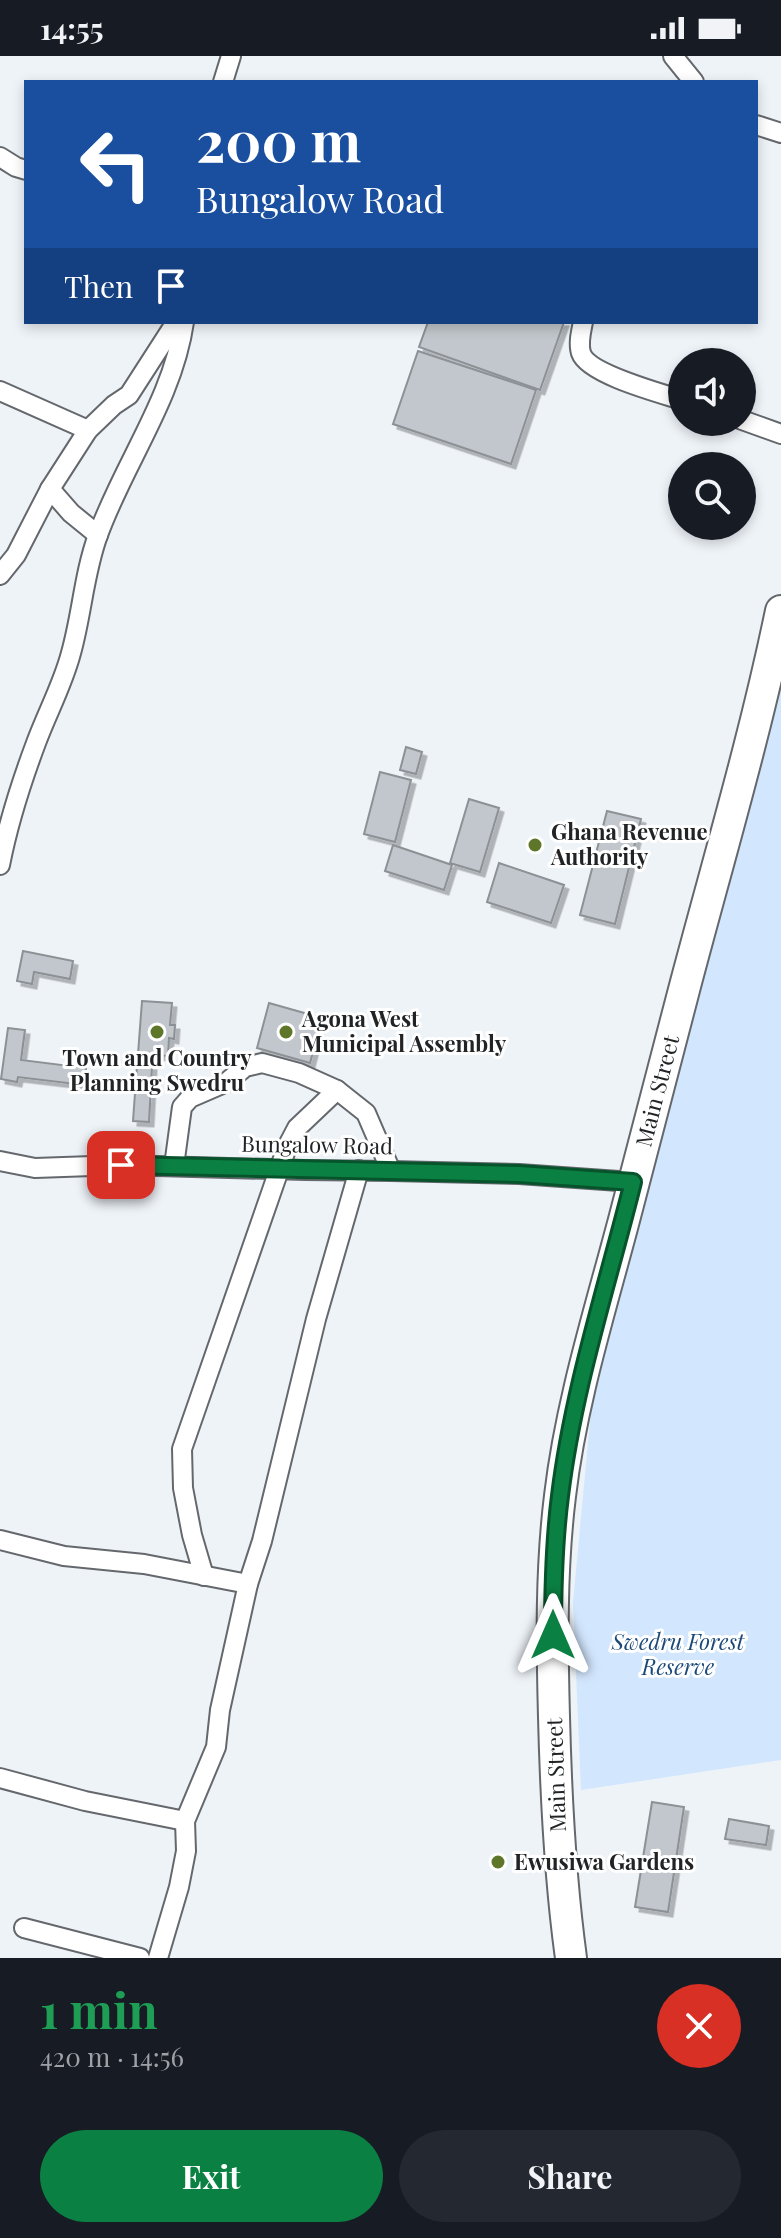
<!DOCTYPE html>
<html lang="en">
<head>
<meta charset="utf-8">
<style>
  :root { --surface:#171b24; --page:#242831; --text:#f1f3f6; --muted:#9ea1a6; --accent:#0b8043 }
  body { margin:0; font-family:"Playfair Display",serif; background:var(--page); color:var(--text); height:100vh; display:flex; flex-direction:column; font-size:30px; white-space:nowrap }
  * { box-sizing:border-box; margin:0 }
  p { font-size:26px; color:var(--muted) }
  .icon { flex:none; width:44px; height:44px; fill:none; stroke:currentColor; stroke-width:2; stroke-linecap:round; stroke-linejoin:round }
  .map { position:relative; height:1902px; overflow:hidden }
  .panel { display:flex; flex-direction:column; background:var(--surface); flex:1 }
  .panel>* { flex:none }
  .guide { position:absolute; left:24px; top:24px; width:734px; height:244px; border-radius:0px; box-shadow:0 4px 12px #0003; background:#1a4fa0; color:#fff; overflow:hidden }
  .controls { position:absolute; left:668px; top:292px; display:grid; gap:16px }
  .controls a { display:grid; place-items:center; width:88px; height:88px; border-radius:50%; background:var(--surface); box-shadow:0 4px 12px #0003; font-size:40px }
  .pin { position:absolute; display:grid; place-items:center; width:68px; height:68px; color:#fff; margin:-34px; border-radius:16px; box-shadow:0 4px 12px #0006 }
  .me { position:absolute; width:88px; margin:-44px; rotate:0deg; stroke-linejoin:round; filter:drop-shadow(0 0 6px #0008) }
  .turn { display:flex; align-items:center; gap:28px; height:168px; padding:0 40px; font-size:36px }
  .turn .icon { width:104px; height:104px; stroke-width:2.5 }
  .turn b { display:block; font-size:56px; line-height:68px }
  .then { display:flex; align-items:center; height:76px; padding:0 40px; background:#0003; gap:16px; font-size:30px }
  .round { display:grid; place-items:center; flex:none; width:84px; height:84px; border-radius:42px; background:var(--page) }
  .head { display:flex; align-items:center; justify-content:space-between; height:136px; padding:0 40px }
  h1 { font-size:48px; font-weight:700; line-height:60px; color:#1e9e55 }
  .primary-button { display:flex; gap:16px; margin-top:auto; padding:16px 40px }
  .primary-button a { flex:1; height:92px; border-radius:48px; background:var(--accent); color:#fff; font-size:32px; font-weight:700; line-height:92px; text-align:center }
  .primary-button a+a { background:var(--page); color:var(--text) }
  .status { display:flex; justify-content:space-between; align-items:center; height:56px; padding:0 40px; background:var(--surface); direction:ltr }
  .status svg { height:22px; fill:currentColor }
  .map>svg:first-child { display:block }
</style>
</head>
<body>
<div class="status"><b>14:55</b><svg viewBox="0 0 49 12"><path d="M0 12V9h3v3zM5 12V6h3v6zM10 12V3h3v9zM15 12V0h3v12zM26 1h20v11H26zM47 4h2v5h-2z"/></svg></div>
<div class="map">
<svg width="781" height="1902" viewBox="0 0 781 1902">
  <defs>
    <filter id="shadow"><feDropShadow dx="4.5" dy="4.5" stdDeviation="0" flood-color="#0004"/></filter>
  </defs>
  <rect width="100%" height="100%" fill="#eef3f8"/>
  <polygon fill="#d2e6fd" points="781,630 781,1704 581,1734 573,1546 591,1355 625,1216"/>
  <g fill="#c2c7cd" stroke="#8c9196" stroke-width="2" filter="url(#shadow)">
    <polygon points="428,266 564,266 540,334 419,291"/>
    <polygon points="418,295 536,334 511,408 393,368"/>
    <polygon points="406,691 422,696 416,718 400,714"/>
    <polygon points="380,716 411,724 395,786 364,778"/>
    <polygon points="469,743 499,752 480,816 450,807"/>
    <polygon points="607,755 641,763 615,868 580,859"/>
    <polygon points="393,789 452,809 444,834 385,815"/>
    <polygon points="499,807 564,829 551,867 487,846"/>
    <polygon points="23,895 73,905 70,923 34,916 32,928 17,925"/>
    <polygon points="142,945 172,947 170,969 175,969 174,983 169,982 168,1000 138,998"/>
    <polygon points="269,947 322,962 310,1007 257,992"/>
    <polygon points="8,972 25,974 21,1004 86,1012 84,1029 18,1021 17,1026 1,1023"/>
    <polygon points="137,1009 152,1010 149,1066 133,1065"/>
    <polygon points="652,1746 684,1751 668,1856 635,1851"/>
    <polygon points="729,1763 769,1770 766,1789 725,1783"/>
  </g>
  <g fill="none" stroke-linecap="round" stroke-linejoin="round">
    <g stroke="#64686d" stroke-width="22">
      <g id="minor">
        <polyline points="673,0 694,26"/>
        <polyline points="223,26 231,0"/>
        <polyline points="756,69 781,77"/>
        <polyline points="0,101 16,111 26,114"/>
        <path d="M583,266C581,276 578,287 581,297C588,318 660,337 682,344"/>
        <polyline points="0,335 88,374"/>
        <polyline points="742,364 781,378"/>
        <polyline points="50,433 71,457 98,479"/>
        <polyline points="0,519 16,499 50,433 88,374 114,349 129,339 176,266"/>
        <path d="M0,809C8,768 21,727 36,687C47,657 63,628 71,597C82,558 84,517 98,479C124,407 173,343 184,266"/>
        <polyline points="0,1105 35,1112 121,1109 305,1114 391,1115 519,1118 633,1126"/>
        <polyline points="174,1110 182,1051 190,1042 227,1026 245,1011 262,1007 299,1017 337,1034 366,1057 391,1115"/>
        <polyline points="0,1484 64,1500 144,1508 248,1528"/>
        <polyline points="204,1520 192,1479 183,1432 182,1393 287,1091 297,1072 337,1034"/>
        <polyline points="0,1722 85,1745 185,1765"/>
        <polyline points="24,1872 140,1902"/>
        <polyline points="158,1902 179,1831 186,1795 185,1765 216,1691 220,1654 248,1528 262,1485 316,1263 359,1114"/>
      </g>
    </g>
    <g stroke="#64686d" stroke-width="34">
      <g id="primary">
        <path id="s1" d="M571,1902C560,1822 556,1742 554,1661C552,1587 551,1513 560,1440C571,1346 600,1255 624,1164C644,1086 664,1008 685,930C718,805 755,681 781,555"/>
      </g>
    </g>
    <use href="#minor" stroke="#fff" stroke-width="18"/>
    <use href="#primary" stroke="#fff" stroke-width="30"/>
  </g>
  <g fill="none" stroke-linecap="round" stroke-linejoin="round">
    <g stroke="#07532c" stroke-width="20">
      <path id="route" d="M121,1109L519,1118L633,1126C607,1230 573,1333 560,1440C554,1486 553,1533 553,1579"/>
    </g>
    <use href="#route" stroke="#0b8043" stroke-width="14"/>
  </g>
  <g fill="#5e7629" stroke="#fff" stroke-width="3">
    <circle cx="535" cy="789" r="8"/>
    <circle cx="157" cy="976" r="8"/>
    <circle cx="286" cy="976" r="8"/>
    <circle cx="498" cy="1806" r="8"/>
  </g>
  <g text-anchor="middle" stroke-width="6" stroke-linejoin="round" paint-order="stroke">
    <g font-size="22" font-weight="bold" fill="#212325" stroke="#fff" text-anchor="start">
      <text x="551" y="784">Ghana Revenue<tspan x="551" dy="25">Authority</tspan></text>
      <text x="302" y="971">Agona West<tspan x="302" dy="25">Municipal Assembly</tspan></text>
      <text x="157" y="1010" text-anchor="middle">Town and Country<tspan x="157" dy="25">Planning Swedru</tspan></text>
      <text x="514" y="1814">Ewusiwa Gardens</text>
    </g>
    <g font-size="22" fill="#212325" stroke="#fff">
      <text dy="8" stroke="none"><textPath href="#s1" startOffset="880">Main Street</textPath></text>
      <text transform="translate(317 1089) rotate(1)" y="8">Bungalow Road</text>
      <text transform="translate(556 1719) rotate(-92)" y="8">Main Street</text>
    </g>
    <g font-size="22" font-style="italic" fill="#1a4978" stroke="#fff">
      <text x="678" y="1594">Swedru Forest<tspan x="678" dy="25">Reserve</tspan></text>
    </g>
  </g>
</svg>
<div class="controls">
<a><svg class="icon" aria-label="sound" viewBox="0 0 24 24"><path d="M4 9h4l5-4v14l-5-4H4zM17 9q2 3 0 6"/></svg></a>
<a><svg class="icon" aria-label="search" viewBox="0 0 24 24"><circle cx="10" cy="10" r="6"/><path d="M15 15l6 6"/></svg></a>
</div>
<div class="pin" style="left:121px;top:1109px;background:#d93025"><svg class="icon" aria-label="arrive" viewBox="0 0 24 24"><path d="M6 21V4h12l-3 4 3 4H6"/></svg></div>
<svg class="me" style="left:553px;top:1579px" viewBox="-20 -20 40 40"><path d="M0-17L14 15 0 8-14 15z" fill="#0b8043" stroke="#fff" stroke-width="4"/></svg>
<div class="guide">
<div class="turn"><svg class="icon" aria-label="left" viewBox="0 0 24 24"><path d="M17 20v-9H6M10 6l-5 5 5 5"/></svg><div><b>200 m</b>Bungalow Road</div></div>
<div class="then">Then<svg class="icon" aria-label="arrive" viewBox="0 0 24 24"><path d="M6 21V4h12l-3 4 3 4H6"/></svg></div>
</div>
</div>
<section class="panel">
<div class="head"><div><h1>1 min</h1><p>420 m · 14:56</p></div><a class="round" style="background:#d93025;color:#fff"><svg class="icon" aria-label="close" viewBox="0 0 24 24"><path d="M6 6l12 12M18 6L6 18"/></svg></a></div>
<div class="primary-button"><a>Exit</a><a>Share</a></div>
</section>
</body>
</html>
